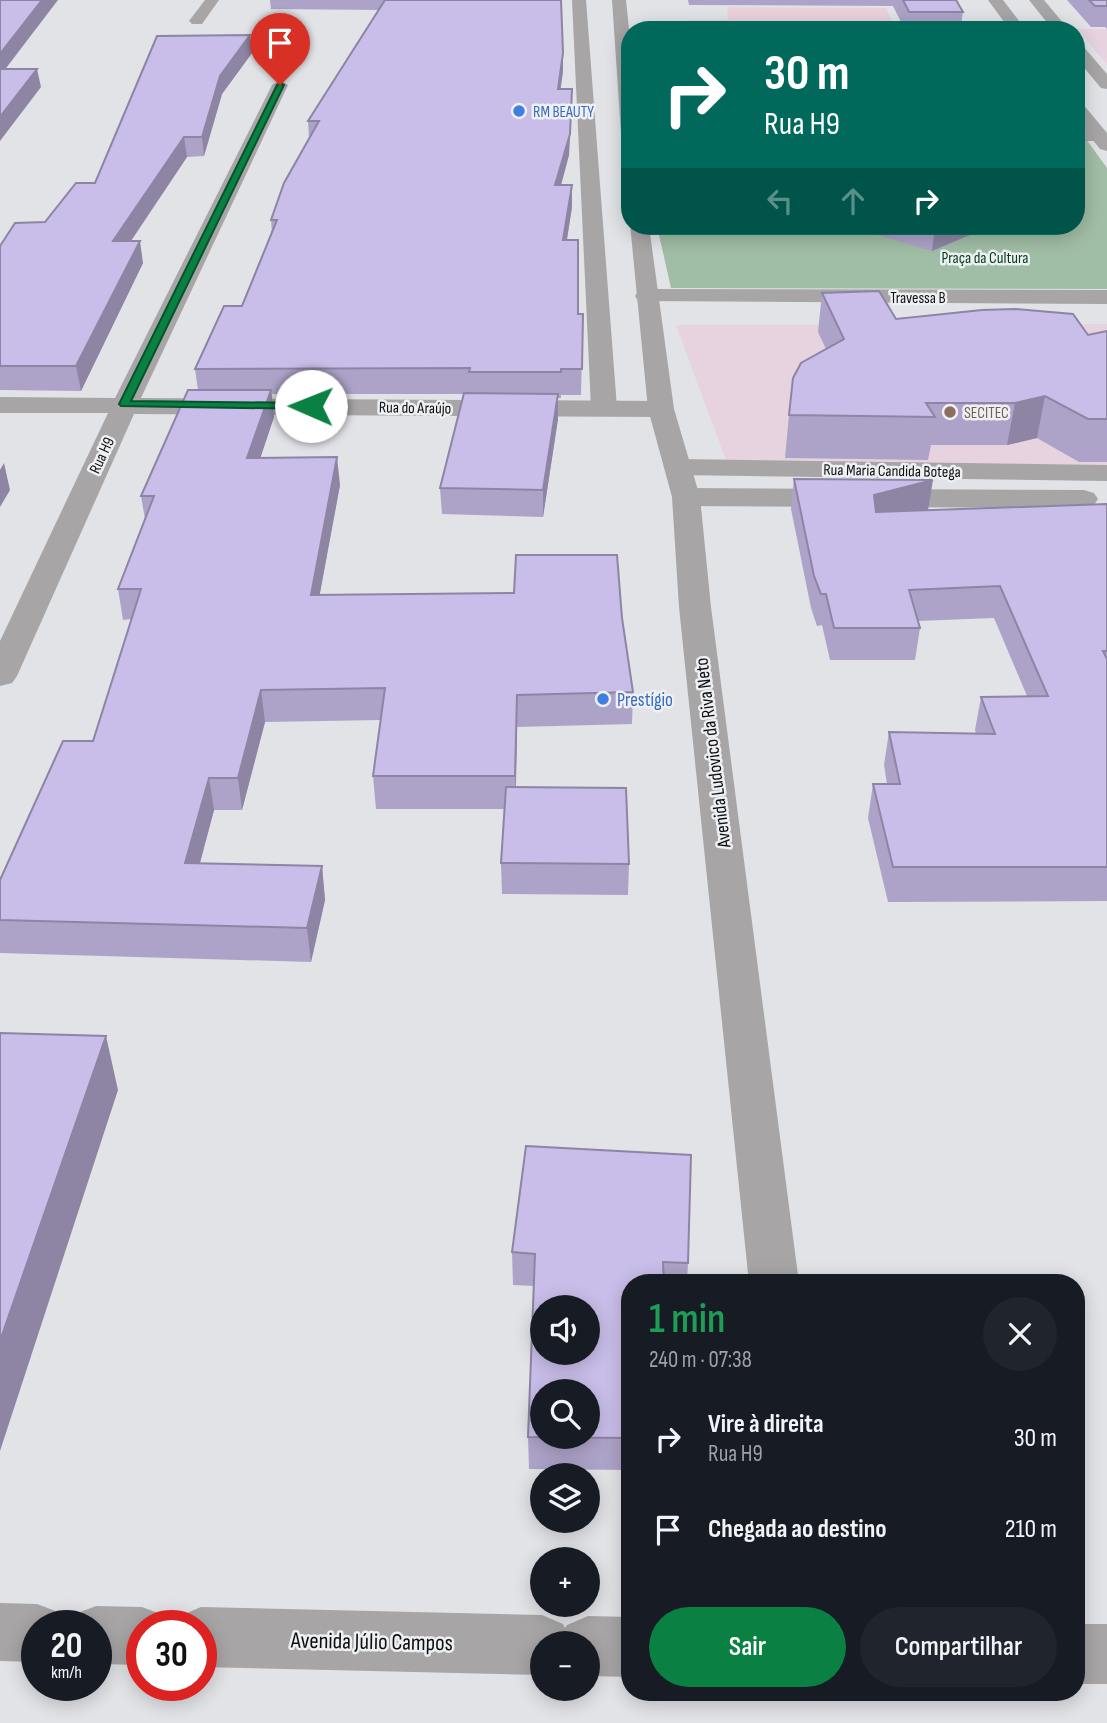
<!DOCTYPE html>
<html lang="pt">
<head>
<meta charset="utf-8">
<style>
  :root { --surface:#171b24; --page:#20242c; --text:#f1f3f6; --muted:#9ea1a6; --accent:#0b8043 }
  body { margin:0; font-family:"Sofia Sans Condensed",sans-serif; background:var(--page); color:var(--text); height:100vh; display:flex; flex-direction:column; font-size:26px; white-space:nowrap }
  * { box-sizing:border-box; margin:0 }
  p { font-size:23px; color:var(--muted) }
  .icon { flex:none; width:38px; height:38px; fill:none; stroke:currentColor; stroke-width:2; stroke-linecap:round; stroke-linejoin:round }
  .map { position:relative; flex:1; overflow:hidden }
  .panel { position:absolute; left:621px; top:1274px; width:464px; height:427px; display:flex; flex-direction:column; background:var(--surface); border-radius:28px; box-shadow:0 4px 18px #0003 }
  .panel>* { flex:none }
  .top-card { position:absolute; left:621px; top:21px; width:464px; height:214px; border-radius:28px; box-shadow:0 4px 18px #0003; background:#00695c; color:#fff; overflow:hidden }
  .tools { position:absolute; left:530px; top:1295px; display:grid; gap:14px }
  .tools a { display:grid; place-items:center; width:70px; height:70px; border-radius:50%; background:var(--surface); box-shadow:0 4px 18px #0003; font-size:35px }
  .speed { position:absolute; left:21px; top:1610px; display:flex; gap:14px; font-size:35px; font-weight:700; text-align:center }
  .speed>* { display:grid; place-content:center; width:91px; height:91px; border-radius:50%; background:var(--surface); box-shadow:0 4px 18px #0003; line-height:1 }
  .speed small { font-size:18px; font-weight:400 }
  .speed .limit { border:10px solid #d22; background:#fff; color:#111 }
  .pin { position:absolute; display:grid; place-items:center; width:60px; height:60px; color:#fff; margin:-72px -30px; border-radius:50% 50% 50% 0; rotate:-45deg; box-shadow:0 0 7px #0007 }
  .pin .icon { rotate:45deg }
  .me { position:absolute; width:77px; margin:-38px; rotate:271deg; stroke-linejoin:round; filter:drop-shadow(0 0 5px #0008) }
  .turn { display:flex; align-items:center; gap:24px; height:147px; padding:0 28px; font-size:32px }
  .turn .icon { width:91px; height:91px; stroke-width:2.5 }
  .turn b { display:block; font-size:49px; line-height:60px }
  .lanes { display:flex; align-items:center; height:66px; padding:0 28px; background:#0003; justify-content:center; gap:35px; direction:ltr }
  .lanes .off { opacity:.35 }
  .round { display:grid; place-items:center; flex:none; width:74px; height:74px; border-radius:37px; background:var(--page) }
  .head { display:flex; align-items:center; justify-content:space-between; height:119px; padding:0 28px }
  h1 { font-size:42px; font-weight:600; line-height:52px; color:#1e9e55 }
  .primary-button { display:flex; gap:14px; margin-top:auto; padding:14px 28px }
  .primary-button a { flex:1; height:80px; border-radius:42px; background:var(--accent); color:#fff; font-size:28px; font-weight:600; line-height:80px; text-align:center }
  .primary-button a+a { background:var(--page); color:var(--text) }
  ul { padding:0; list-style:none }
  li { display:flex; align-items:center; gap:21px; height:91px; padding:0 28px }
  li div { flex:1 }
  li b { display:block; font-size:26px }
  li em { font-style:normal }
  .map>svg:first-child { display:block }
</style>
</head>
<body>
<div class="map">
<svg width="1107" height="1723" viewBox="0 0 1107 1723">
  <rect width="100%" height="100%" fill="#e2e3e7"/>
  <polygon fill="#ebd2da" points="727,7 886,8 896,30 690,30 688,20 728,20"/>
  <g fill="#e7d2e0">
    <polygon points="1077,29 1107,29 1107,64"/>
    <polygon points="1107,324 1107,466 727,463 676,325"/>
  </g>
  <polygon fill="#a0bda5" points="1076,139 1086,139 1107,168 1107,289 671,288 657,226 1076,226"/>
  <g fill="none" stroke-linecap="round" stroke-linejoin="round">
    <g fill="#a7a5a5" fill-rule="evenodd">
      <polygon points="572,0 586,0 617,408 613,413 604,416 595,413 591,408"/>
      <polygon points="1029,0 1044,0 1069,30 1053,30"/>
      <polygon points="1076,43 1082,45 1107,74 1107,89 1101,88 1076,58"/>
    </g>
    <g fill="#a7a5a5" fill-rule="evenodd">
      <polygon points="205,0 219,0 202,24 192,24 189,21"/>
      <polygon points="280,80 288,85 141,398 661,401 670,404 674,409 670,414 661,417 134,414 17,676 12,683 0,686 0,641 108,413 0,413 0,397 115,398 272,85"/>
      <polygon points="1076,131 1104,132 1107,136 1098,141 1076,141"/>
      <polygon points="646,289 1107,290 1107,304 638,301 635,296 638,291"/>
      <polygon points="678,459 1107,465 1107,481 678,475 668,473 664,467 668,461"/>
      <polygon points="686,488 1084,490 1094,493 1098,499 1094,505 1084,508 686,506 676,503 672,497 676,491"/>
    </g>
    <g fill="#a7a5a5" fill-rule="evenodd">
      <polygon points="612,0 626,0 630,39 630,138 621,133"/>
      <polygon points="988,0 1003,0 1026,30 1010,30"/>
      <polygon points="1076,102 1082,103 1107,133 1107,151 1100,149 1076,119"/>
      <polygon points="630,224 649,226 674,409 700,497 711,607 799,1283 749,1283 679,607 672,497 648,409"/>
      <polygon points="0,1603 37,1604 58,1612 64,1626 37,1626 37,1662 0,1661"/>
      <polygon points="96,1606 142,1607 163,1615 168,1626 142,1626 142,1665 96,1664 96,1626 70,1626 75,1614"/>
      <polygon points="201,1607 542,1615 563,1624 565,1628 567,1625 588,1616 630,1617 630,1677 588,1676 588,1643 542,1643 542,1675 201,1667 201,1626 176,1626 180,1616"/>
      <rect x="1076" y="1624" width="31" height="60"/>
    </g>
  </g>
  <g fill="#ada3c8">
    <polygon points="270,0 561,0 563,71 560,89 572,89 569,155 561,185 572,185 572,207 567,240 578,314 583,314 581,395 561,395 561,398 558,398 558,419 543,517 442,514 440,488 464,394 272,394 274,417 260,458 340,485 319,595 622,618 633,692 632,724 517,727 516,787 629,864 628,895 502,894 501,863 504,809 376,809 373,776 381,720 265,722 242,810 214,810 200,863 322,866 325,900 311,962 0,953 0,880 93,741 131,619 123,620 118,589 145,519 141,496 198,390 195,369 242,306 272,233 271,220 309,138 308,121 379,10 271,9"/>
    <polygon points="688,0 956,0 963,12 960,30 905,30 893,6 689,5"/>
    <polygon points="1067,0 1107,0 1107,29 1105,27 1091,27"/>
    <polygon points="250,35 252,53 222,94 204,156 187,157 131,241 143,263 81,391 0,390 0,246 45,222 95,183"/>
    <polygon points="847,226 991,226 932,251"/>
    <polygon points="822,293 896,319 1088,335 1107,331 1107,462 1079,462 1037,438 1007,445 931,445 928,460 785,458 789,415 826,349 818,332"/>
    <polygon points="794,479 928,510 1107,504 1107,901 888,902 868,818 873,784 887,784 884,765 889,732 976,733 975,730 981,697 1027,696 994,618 918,621 920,628 915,660 830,660 822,625 817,626 811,608 791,509"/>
    <polygon points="512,1252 688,1263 687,1283 630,1283 630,1470 529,1469 528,1437 534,1286 513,1285"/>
  </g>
  <g fill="#8d85a3">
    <polygon points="42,0 58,0 0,76 0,54"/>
    <polygon points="250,35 252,53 222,94 204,156 202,137 220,76"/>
    <polygon points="563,53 563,71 558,108 558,89"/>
    <polygon points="37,69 41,87 0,141 0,117"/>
    <polygon points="572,89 569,155 555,207 555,185"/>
    <polygon points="184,137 187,157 116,263 113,241"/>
    <polygon points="572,185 572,207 563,263 563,240"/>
    <polygon points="935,226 991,226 932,251"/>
    <polygon points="140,241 143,263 81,391 76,366"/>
    <polygon points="271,390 274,417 251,486 247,458"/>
    <polygon points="558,394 558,419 543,517 543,490"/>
    <polygon points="1045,396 1037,438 1007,445 1015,403"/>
    <polygon points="337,457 340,485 314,626 311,595"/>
    <polygon points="4,463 10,490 0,507 0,470"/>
    <polygon points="933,480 928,510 870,526 874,495"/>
    <polygon points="261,690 265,722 242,810 238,778"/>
    <polygon points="517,695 517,727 515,808 515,776"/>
    <polygon points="209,778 214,810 191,896 185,863"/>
    <polygon points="322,866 325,900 311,962 307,928"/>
    <polygon points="106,1036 118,1090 0,1451 0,1341"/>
  </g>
  <g fill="#c9bee9" stroke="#8d85a3" stroke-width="2" fill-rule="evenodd">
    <polygon points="0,0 42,0 0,54"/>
    <polygon points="385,0 561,0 563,53 558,89 572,89 570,134 555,185 572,185 563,240 578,240 578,314 583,314 582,369 561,369 561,372 469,372 470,368 195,369 224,306 242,306 277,220 271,220 284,183 319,121 308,121"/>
    <polygon points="903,0 956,0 963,12 909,12"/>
    <polygon points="1089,0 1107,0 1107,6 1095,6"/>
    <polygon points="250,35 220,76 202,137 184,137 113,241 140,241 76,366 0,366 0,246 15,223 45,222 76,183 95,183 157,36"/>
    <polygon points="0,69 37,69 0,117"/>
    <polygon points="879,291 896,319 982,310 1015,309 1073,314 1088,335 1107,331 1107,419 1088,419 1045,396 1015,403 926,403 935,417 789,415 793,378 801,363 844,339 822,293"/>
    <polygon points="188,390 271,390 247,458 337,457 311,595 514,593 516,555 617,555 622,618 633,692 517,695 515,776 373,776 385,688 261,690 238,778 209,778 185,863 322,866 307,928 0,920 0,880 63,741 93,741 141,589 118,589 154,496 141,496"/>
    <polygon points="464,393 558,394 543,490 440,488"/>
    <polygon points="794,479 933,480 874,495 876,512 1107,504 1107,651 1103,651 1107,659 1107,867 893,867 873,784 900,784 889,732 995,734 981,697 1048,696 1000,586 909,590 920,628 834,628 826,594 821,594 814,576"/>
    <polygon points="506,787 626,788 629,864 501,863"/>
    <polygon points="0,1033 106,1036 0,1341"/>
    <path d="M526,1146L691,1155L688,1263L663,1262L664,1283H630V1438L528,1437L535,1254L512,1252ZM542,1307H588V1353H542ZM542,1391H588V1437H542Z"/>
  </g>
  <polygon fill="#0b8043" stroke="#07532c" stroke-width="2" points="280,83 284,85 131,401 311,403 316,406 311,409 121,406 119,404 277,85"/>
  <g fill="#3f7fe0" stroke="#eff0f4" stroke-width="2.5">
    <circle cx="519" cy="111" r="7"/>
    <circle cx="603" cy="699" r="7"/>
  </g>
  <circle fill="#8d6e63" stroke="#eff0f4" stroke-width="2.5" cx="950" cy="412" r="7"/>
  <g text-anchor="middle" stroke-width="5" stroke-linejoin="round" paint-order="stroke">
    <g font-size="16" fill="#366cbe" stroke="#eff0f4" text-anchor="start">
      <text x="533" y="117">RM BEAUTY</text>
    </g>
    <g font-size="16" fill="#004219" stroke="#eff0f4">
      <text x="985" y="263">Praça da Cultura</text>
    </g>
    <g font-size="16" fill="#0e0f10" stroke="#eff0f4">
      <text x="918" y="303">Travessa B</text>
      <text transform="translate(415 407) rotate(1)" y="6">Rua do Araújo</text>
      <text transform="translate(101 455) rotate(-65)" y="6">Rua H9</text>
      <text transform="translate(892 470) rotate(1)" y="6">Rua Maria Candida Botega</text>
    </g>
    <g font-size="16" fill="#785e54" stroke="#eff0f4" text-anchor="start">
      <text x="964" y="418">SECITEC</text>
    </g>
    <g font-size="19" fill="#366cbe" stroke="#eff0f4" text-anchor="start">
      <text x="617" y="706">Prestígio</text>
    </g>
    <g font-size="19" fill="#0e0f10" stroke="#eff0f4">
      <text transform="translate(712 753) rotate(-97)" y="7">Avenida Ludovico da Riva Neto</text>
    </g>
    <g font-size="23" fill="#0e0f10" stroke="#eff0f4">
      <text transform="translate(372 1641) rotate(1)" y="8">Avenida Júlio Campos</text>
    </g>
  </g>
</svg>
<div class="tools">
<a><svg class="icon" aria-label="sound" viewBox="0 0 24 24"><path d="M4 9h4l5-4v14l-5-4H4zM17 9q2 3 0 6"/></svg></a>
<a><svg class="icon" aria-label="search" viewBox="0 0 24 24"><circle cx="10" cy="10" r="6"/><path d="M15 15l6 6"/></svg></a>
<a><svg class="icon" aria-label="layers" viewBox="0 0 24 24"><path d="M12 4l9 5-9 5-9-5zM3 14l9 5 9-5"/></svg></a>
<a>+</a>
<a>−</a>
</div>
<div class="speed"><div>20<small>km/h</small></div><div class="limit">30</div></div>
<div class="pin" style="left:280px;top:85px;background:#d93025"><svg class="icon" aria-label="arrive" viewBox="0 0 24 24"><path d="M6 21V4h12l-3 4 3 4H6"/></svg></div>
<svg class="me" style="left:311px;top:406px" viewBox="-20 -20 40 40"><circle r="19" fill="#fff"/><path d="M0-13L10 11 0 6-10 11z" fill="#0b8043"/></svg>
<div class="top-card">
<div class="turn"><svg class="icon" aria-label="right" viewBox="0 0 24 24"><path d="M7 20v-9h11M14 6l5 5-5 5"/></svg><div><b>30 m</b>Rua H9</div></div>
<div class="lanes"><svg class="icon off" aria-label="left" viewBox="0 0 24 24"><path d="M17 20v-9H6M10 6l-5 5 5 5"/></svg><svg class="icon off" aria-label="ahead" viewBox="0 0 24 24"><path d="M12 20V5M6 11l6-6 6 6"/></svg><svg class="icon" aria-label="right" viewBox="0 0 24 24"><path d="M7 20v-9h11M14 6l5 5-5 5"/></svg></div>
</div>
<section class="panel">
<div class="head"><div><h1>1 min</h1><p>240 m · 07:38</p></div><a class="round"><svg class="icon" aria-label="close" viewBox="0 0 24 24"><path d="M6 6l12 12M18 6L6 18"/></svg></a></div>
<ul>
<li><svg class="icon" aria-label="right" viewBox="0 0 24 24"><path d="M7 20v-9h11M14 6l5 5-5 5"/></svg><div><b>Vire à direita</b><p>Rua H9</p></div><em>30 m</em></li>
<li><svg class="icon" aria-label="arrive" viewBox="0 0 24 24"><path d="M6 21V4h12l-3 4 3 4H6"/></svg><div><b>Chegada ao destino</b></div><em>210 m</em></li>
</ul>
<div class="primary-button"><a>Sair</a><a>Compartilhar</a></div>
</section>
</div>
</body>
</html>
